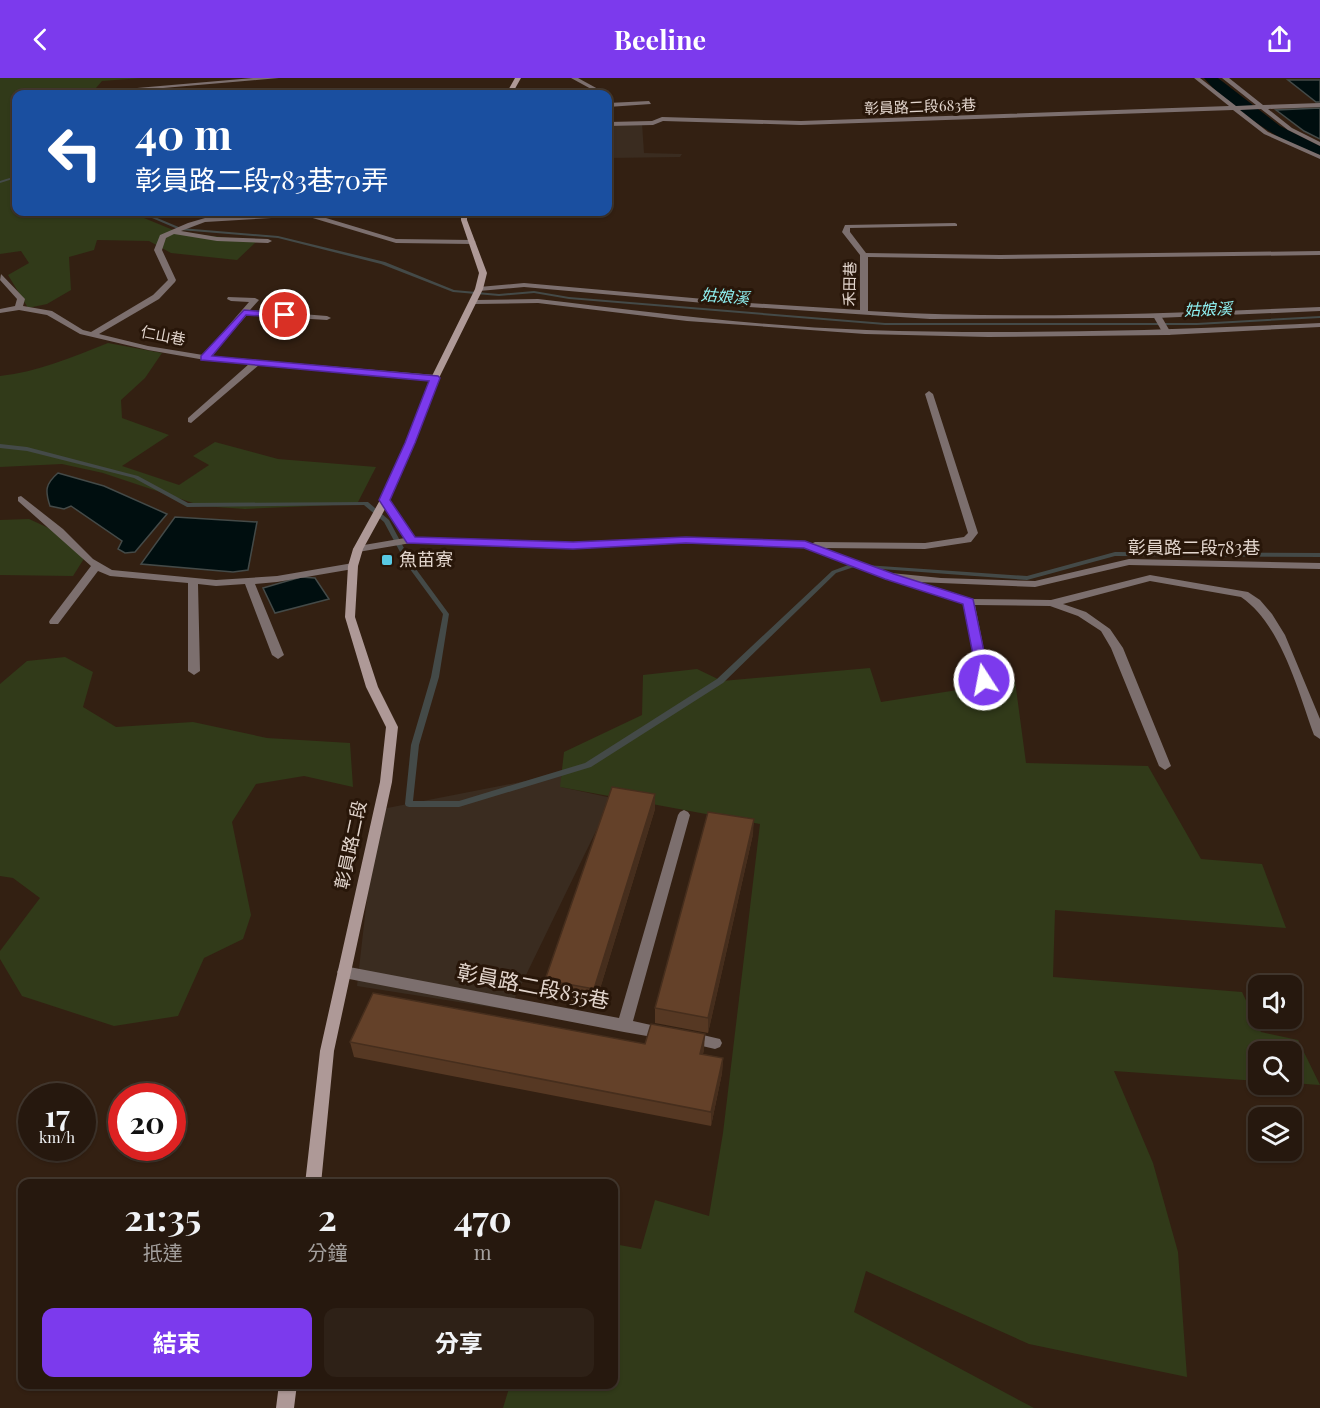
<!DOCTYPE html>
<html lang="zh-TW">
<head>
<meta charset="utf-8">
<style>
  :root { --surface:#26180e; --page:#2e2117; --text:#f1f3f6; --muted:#a4a09e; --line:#42372e; --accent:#7c3aed }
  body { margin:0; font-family:"Playfair Display","Noto Sans TC",serif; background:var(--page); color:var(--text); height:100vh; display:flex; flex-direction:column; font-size:22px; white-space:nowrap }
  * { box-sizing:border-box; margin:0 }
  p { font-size:20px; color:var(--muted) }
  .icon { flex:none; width:33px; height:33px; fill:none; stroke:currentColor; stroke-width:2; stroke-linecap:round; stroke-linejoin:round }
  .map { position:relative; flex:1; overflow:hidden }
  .side { position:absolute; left:18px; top:1101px; width:600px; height:210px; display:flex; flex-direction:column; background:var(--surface); border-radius:12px; box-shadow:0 2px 4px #0004,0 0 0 2px var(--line) }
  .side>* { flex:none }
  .banner { position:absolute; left:12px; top:12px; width:600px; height:126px; border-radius:12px; box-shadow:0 2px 4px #0004,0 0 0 2px var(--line); background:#1a4fa0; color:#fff; overflow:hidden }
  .fabs { position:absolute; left:1248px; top:897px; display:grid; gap:12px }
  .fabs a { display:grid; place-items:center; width:54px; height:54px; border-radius:12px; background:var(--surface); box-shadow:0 2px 4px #0004,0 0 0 2px var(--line); font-size:30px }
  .speed { position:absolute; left:18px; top:1005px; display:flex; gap:12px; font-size:30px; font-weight:700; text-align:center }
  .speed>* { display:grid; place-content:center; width:78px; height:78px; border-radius:50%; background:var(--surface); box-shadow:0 2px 4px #0004,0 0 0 2px var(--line); line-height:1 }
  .speed small { font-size:15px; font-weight:400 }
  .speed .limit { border:9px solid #d22; background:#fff; color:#111 }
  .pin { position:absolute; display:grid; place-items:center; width:51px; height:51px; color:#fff; margin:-26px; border:3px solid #fff; border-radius:50%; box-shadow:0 2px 6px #0007 }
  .me { position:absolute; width:66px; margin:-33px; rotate:349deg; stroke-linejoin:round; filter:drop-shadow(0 0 4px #0008) }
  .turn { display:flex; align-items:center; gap:21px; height:126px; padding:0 24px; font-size:27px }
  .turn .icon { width:78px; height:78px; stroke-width:2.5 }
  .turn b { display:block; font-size:42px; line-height:51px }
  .eta { display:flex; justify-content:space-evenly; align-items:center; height:102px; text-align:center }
  .eta b { font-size:36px; font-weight:700; line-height:42px }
  .action { display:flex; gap:12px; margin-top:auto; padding:12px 24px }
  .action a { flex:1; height:69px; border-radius:12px; background:var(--accent); color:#fff; font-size:24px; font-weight:700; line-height:69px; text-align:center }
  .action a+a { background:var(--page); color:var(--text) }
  header { display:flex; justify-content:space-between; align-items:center; height:78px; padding:0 24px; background:var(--accent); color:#fff; font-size:27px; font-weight:700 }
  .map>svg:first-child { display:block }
</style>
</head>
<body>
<header><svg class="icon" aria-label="back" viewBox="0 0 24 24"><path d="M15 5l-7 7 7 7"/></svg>Beeline<svg class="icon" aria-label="share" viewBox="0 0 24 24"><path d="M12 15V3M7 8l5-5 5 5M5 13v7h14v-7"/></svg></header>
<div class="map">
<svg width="1320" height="1330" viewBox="0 0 1320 1330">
  <rect width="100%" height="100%" fill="#332012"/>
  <g fill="#3a2c20">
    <polygon points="608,44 642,45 644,75 682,76 680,79 608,80"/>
    <polygon points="562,696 561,709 612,720 509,932 357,908 377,732"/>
  </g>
  <g fill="#313a19">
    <polygon points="0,0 142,0 102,3 96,10 97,16 16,16 16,134 143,134 144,140 178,154 257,163 237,182 171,175 149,163 97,162 94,172 69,179 71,212 47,226 28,230 8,197 29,185 21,173 0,176"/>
    <path d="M108,265L162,275L145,300L121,322L122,340L169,357L122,388L179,407L209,387L193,378L215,364L278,381L376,389L357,426L245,431L202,428L103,395L62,386L0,389V298C37,294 73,279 108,265Z"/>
    <polygon points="29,441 64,457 85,479 73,498 0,497 0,442"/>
    <polygon points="65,579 93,594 83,629 116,649 193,644 267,660 350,665 353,709 304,698 256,706 232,744 251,837 243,861 204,880 178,938 114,948 22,918 0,881 0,873 40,820 13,800 0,798 0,606 27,583"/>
    <polygon points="870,590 881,624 1015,603 1026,685 1148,688 1201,781 1262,786 1286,850 1055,832 1053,899 1242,914 1261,954 1298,962 1320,1007 1292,1005 1292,974 1258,974 1258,1003 1114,993 1153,1085 1178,1174 1187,1299 1029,1266 866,1193 854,1234 1034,1330 503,1330 510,1307 614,1306 614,1166 641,1171 655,1122 709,1138 723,1055 760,746 560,709 564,674 642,637 643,597 697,591 722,603"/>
  </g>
  <g fill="#000e0f" stroke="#444a48" stroke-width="1.5">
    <polygon points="1288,2 1320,2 1320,24 1316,24"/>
    <polygon points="1320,30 1320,61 1304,53 1276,32"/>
    <path d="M58,395L104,408L167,436L135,474L125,475L118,471L122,463L71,428L64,431L50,428C45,413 45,406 58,395Z"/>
    <polygon points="175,439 257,444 248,492 233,494 141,486"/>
    <polygon points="301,499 315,500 329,521 275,535 263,510"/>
  </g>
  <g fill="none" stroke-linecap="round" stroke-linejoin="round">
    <g fill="#444a48" fill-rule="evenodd">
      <polygon points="16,98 16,100 0,105 0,103"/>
      <polygon points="138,134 143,134 181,150 278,158 385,184 454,212 499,216 534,213 569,219 885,245 1197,245 1320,238 1320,240 1197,247 885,247 569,221 534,215 499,218 453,214 381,186 278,160 180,152"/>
      <polygon points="0,366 27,369 138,398 188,425 368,424 389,442 413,487 449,536 439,599 419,667 413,723 459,723 585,685 717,601 832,493 851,486 1027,498 1115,474 1320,475 1320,479 1115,478 1027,502 854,489 836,495 723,605 591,689 459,729 409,729 406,728 405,726 411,667 431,599 443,536 407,487 384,444 364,427 187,429 134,400 27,373 0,370"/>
    </g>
    <path fill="#000e0f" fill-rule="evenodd" d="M1204,0H1218L1280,48L1320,68V77C1285,68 1227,28 1204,0Z"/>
    <g fill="#7c6f6e" fill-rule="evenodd">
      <polygon points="253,0 279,0 140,12 137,10"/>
      <polygon points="571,0 578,0 598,11 593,12"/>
      <polygon points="1194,0 1200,0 1236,28 1256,27 1222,0 1229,0 1263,27 1320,25 1320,29 1268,31 1292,50 1320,64 1320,68 1288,52 1261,31 1240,32 1268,54 1320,77 1320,81 1264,56 1233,32 801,47 663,43 653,47 608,48 608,44 652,43 662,39 801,43 1229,28"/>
      <polygon points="649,23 651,26 608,29 608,25"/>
      <polygon points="306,134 396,161 472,162 476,164 472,166 396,165 306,138 205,144 181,153 217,159 268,161 272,163 268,165 217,163 174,156 166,160 162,172 176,202 175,204 159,221 99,256 148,268 203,277 249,224 231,223 227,221 228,219 255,220 259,222 250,232 327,238 331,240 327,242 247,237 211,278 435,297 438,298 438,302 259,287 191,345 188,344 188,340 249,286 205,282 148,272 80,256 47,237 19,232 0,235 0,231 15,228 17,221 0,202 1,196 25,221 23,228 52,233 83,252 91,254 153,217 168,202 154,172 160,157 188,145 205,140"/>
      <path d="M955,145L957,146V148L850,150V154L866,175L1000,177L1320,173V177L1000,181L868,179V233C1018,242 1170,235 1320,229V233L1157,240L930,241L749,229L524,209L479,213L475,211L479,209L524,205L749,225L860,232V177L842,154L845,147Z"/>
      <path d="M538,221C647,234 757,248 867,252C1018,257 1169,252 1320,245V249L1167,257L988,259L865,256L687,243L538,225L475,226L471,224L475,222Z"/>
      <path d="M929,313L933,316L978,455L971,464L925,471L823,470L891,495L941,500L1035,503L1129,481L1320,485V491L1129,487L1035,509L917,504L970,521L1051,522L1150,497L1248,514L1260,522L1272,536L1285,557L1320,641V661L1314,657C1298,613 1281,546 1241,519L1150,503L1063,526L1086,534L1110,551L1123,570L1171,688L1165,692L1159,688L1111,570L1101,553L1078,538L1050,528L975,527L990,602L984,606L978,602L964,526L909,508L908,506L911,503L885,500L804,470L686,465L573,471L411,465L358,474L353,471L358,468L405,460L380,422L385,419L388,420L414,459L573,465L686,459L811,466L815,464L925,465L964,459L968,455L925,316Z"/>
      <polygon points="21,418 63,451 93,481 112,492 216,502 277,498 353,485 358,488 353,491 277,504 255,506 284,577 278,581 272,577 245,506 216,508 198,506 200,593 194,597 188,593 188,505 110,498 98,493 58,546 50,546 49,544 50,542 91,488 18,423 18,419"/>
      <polygon points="684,732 688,734 690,737 633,943 669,951 671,955 669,959 664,961 624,954 344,900 339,898 337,894 339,890 344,888 619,940 678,737 680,734"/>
      <polygon points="690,954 720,961 722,965 720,969 715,971 685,964 683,960 685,956"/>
    </g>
    <polygon fill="#7c6f6e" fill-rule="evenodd" points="1154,236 1160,236 1171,255 1170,257 1164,257 1153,238"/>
    <g fill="#ae9997" fill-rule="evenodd">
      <polygon points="515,0 521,0 512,16 506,16"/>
      <polygon points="461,134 467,134 467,142 487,195 483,211 439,300 415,365 390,422 363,471 358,488 355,539 378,609 398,649 392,704 334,973 321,1106 305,1106 320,973 380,704 386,649 366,609 345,539 348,488 353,471 380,422 405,365 431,300 475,211 479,195 461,142"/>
      <polygon points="279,1306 297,1306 294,1330 276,1330"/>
    </g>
  </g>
  <g fill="#563823">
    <polygon points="655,716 655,731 595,927 546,918 545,902"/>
    <polygon points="753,756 708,955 655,945 655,930"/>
    <polygon points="350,964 645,966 704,971 703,976 723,980 722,995 711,1048 354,979"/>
  </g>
  <g fill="#462e1d">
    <polygon points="655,716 655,731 595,927 594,911"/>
    <polygon points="754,741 753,756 708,955 708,940"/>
    <polygon points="705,956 704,971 700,991 700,976"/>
    <polygon points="723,980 722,995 711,1048 711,1034"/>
  </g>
  <g fill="#644129" stroke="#462e1d" stroke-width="1.5">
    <polygon points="612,709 655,716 594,911 545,902"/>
    <polygon points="708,734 754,741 708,940 655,930"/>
    <polygon points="373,915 645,966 651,946 705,956 700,976 723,980 711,1034 350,964"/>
  </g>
  <polygon fill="#7c3aed" stroke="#51269a" stroke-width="1.5" points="244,232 285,235 290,237 285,240 246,237 212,278 438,298 440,300 415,365 390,422 415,459 573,464 686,459 805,463 894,496 973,521 990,602 984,606 978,602 963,526 885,501 804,470 686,465 573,471 407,465 379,422 405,365 429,303 201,282 201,278"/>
  <rect fill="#58c9e3" stroke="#281609" stroke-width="2" x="381" y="476" width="12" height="12" rx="3"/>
  <g text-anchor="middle" stroke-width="6" stroke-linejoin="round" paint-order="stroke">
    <g font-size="15" fill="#e2d5cd" stroke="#281609">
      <text transform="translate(920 29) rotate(-2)" y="5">彰員路二段683巷</text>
      <text transform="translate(850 206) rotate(-89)" y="5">禾田巷</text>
      <text transform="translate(163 258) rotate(11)" y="5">仁山巷</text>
    </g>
    <g font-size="16" font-style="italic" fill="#8eeff0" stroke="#281609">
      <text transform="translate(725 218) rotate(5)" y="6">姑娘溪</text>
      <text transform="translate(1208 231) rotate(-2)" y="6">姑娘溪</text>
    </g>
    <g font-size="18" fill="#e2d5cd" stroke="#281609">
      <text x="1194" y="476">彰員路二段783巷</text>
      <text transform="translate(351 767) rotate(-78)" y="6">彰員路二段</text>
    </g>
    <g font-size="18" fill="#e2d5cd" stroke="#281609" text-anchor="start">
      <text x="399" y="488">魚苗寮</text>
    </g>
    <g font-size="21" fill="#e2d5cd" stroke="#281609">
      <text transform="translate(533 909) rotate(11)" y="7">彰員路二段835巷</text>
    </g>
  </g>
</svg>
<div class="fabs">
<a><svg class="icon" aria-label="sound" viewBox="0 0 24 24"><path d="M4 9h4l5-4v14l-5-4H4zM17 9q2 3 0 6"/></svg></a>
<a><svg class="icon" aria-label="search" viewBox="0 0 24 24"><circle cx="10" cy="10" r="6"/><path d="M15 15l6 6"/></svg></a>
<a><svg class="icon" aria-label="layers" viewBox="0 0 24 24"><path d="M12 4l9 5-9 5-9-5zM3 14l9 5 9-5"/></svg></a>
</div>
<div class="speed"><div>17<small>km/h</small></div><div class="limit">20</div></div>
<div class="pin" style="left:285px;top:237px;background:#d93025"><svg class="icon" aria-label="arrive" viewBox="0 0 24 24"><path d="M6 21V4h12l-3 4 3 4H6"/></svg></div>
<svg class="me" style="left:984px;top:602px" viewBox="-20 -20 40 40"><circle r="17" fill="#7c3aed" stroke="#fff" stroke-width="3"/><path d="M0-11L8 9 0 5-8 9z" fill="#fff"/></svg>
<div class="banner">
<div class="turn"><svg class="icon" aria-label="left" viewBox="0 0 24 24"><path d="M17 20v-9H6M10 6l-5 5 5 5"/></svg><div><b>40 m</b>彰員路二段783巷70弄</div></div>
</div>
<section class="side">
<div class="eta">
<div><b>21:35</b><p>抵達</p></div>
<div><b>2</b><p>分鐘</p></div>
<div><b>470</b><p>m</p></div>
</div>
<div class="action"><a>結束</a><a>分享</a></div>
</section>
</div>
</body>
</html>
